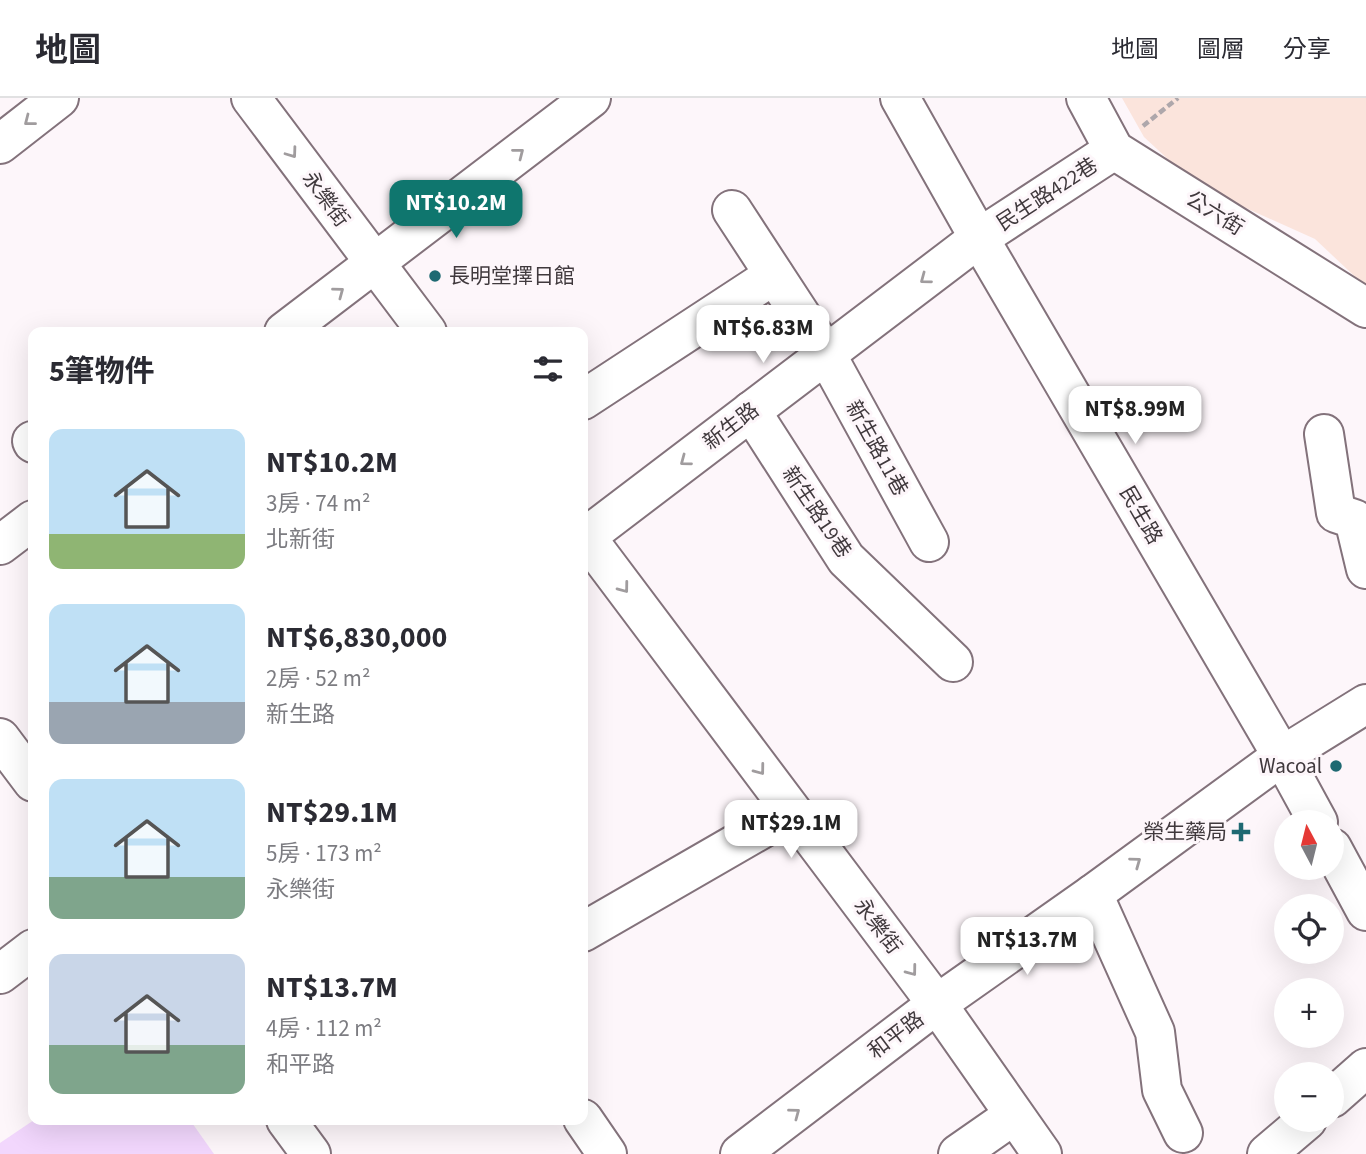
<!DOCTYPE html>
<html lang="zh-TW">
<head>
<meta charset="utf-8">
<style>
  body { margin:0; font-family:"Source Sans 3","Noto Sans TC",sans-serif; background:#f7f7f7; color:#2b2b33; height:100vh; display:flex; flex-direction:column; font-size:26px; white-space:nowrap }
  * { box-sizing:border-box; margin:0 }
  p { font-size:23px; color:#7c7c81 }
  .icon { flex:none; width:38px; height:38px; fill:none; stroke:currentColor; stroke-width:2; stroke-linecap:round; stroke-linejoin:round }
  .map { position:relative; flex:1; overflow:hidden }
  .side { position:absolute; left:28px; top:229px; width:560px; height:798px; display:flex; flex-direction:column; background:#fff; border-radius:14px; box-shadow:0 7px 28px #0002 }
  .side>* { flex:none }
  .needle { width:46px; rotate:353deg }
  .fabs { position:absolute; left:1274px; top:712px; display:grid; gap:14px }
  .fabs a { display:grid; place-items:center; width:70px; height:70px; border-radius:50%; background:#fff; box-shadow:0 7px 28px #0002; font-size:35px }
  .price { position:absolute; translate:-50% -60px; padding:0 16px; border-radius:14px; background:#fff; color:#222; font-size:23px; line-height:46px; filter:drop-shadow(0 2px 4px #0008) }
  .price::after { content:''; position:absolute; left:50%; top:42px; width:21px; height:16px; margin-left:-10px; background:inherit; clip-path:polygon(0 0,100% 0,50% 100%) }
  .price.selected { background:#0f766e; color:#fff }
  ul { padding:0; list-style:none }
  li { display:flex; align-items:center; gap:21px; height:175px; padding:0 21px }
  li span { display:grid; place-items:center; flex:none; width:196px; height:140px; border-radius:14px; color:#555 }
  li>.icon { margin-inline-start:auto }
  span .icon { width:84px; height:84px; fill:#fffc; stroke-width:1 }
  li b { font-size:30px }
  h2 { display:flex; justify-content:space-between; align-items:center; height:84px; padding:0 21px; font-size:30px }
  header { display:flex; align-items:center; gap:42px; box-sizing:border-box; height:98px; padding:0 35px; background:#fff; border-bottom:2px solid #e1e1e2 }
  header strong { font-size:33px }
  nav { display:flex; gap:38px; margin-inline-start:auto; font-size:24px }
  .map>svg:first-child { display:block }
  .green { fill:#fbe4dc }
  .building { fill:#f2d7fd }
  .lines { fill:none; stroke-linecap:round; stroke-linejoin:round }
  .minor-casing { stroke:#83727b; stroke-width:42 }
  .path { stroke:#aea7ab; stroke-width:4.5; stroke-dasharray:7 3.5; stroke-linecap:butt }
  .minor { stroke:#fff; stroke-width:38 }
  .oneway { stroke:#a09c9e }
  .poi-dot { fill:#1e6972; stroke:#fdf6fa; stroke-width:2.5 }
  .labels { text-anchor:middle; stroke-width:6; stroke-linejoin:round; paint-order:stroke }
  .street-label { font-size:21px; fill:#40393d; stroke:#fdf6fa }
  .poi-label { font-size:21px; fill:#40393d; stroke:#fdf6fa; text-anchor:end }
</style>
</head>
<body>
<header>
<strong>地圖</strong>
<nav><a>地圖</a><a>圖層</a><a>分享</a></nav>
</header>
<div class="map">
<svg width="1366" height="1056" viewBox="0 0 1366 1056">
  <rect width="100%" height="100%" fill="#fdf6fa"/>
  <!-- green -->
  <polygon class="green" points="1122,0 1366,0 1366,189 1315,141 1197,88 1144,39"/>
  <!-- building -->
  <polygon class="building" points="34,1022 190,1022 214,1056 0,1056 0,1045"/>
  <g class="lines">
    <defs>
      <g id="minor">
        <polyline points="251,0 427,234"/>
        <polyline points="900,0 979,140 1282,658 1318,724"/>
        <polyline points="1086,0 1114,52 1366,210"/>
        <polyline points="0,46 59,0"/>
        <polyline points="732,112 826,256 929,444"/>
        <polyline points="284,234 591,0"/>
        <polyline points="583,302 774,177"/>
        <polyline points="751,313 846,461 953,564"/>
        <polyline points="1324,336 1336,415 1354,421 1366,471"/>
        <polyline points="32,343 33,345"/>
        <polyline points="583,435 937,906 1042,1056"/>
        <polyline points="583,441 979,140 1114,52"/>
        <polyline points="0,447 33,422"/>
        <polyline points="0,640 33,684"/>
        <polyline points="1332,750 1366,813"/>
        <polyline points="1093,796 1155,934 1162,992 1183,1035"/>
        <polyline points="583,834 791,714"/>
        <polyline points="0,876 33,851"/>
        <polyline points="1332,1000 1366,970"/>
        <polyline points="583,1021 607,1056"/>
        <polyline points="286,1022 311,1056"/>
        <polyline points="740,1056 937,906 1093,796 1282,658 1366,606"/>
        <polyline points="958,1056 1014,1017"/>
        <polyline points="1267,1056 1307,1022"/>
      </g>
    </defs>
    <!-- minor casing -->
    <use href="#minor" class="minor-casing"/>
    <!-- path -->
    <polyline class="path" points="1143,28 1178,0"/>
    <!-- minor -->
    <use href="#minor" class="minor"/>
  </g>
  <!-- one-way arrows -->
  <defs><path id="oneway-chevron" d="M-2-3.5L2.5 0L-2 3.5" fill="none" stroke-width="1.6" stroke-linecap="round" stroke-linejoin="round" transform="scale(1.75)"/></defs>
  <g class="oneway">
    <use href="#oneway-chevron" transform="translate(29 23) rotate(142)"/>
    <use href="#oneway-chevron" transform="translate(292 55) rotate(54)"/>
    <use href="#oneway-chevron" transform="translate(519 55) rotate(-38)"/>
    <use href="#oneway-chevron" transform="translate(925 181) rotate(143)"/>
    <use href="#oneway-chevron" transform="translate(339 194) rotate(-37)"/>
    <use href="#oneway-chevron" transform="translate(685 363) rotate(143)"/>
    <use href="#oneway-chevron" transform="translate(624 490) rotate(53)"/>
    <use href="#oneway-chevron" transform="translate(760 672) rotate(53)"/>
    <use href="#oneway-chevron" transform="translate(1136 764) rotate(-36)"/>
    <use href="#oneway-chevron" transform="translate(912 873) rotate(53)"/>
    <use href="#oneway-chevron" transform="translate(795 1015) rotate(-37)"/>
  </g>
  <!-- markers -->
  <g class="poi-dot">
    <circle cx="435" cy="178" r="7"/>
    <circle cx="1336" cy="668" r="7"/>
    <path d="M1237.5 723.5h7v7h7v7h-7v7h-7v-7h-7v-7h7z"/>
  </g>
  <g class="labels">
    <!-- street labels -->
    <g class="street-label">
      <text transform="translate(1047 96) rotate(-33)" y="7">民生路422巷</text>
      <text transform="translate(326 101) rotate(54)" y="7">永樂街</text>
      <text transform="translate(1215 115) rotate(32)" y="7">公六街</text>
      <text transform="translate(731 328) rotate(-37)" y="7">新生路</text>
      <text transform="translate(877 350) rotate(61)" y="7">新生路11巷</text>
      <text transform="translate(817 414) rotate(56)" y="7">新生路19巷</text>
      <text transform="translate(1141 417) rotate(60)" y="7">民生路</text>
      <text transform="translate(878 828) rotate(53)" y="7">永樂街</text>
      <text transform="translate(896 937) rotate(-37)" y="7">和平路</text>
    </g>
    <!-- poi labels -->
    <g class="poi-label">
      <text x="449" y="185" text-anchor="start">長明堂擇日館</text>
      <text x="1322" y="675">Wacoal</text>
      <text x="1227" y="741">榮生藥局</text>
    </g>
  </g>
</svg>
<div class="fabs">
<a><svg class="needle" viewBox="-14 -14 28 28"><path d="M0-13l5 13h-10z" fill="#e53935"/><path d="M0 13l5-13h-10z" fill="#7c7c81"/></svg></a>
<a><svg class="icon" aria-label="locate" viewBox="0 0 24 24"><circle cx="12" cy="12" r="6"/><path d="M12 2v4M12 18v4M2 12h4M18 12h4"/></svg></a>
<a>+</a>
<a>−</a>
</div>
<b class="price selected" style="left:456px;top:142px">NT$10.2M</b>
<b class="price" style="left:763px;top:267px">NT$6.83M</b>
<b class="price" style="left:1135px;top:348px">NT$8.99M</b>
<b class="price" style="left:791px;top:762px">NT$29.1M</b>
<b class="price" style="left:1027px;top:879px">NT$13.7M</b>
<section class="side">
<h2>5筆物件<svg class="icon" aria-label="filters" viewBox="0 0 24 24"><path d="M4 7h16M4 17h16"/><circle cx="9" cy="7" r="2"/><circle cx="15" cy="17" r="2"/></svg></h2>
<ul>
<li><span style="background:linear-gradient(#bfe0f5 75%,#8fb573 0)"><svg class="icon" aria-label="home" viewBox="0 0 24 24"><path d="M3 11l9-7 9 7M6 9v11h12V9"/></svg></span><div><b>NT$10.2M</b><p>3房 · 74 m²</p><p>北新街</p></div></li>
<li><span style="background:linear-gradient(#bfe0f5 70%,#9aa5b1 0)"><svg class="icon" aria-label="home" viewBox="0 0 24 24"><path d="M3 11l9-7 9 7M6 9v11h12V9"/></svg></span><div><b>NT$6,830,000</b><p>2房 · 52 m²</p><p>新生路</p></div></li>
<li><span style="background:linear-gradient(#bfe0f5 70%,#7fa58c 0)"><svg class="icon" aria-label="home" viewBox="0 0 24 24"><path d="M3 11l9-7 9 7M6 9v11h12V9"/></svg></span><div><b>NT$29.1M</b><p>5房 · 173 m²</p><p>永樂街</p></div></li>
<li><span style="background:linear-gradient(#c9d6e8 65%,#7fa58c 0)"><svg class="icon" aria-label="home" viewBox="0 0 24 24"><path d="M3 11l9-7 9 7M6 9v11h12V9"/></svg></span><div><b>NT$13.7M</b><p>4房 · 112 m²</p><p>和平路</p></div></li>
</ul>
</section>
</div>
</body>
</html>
